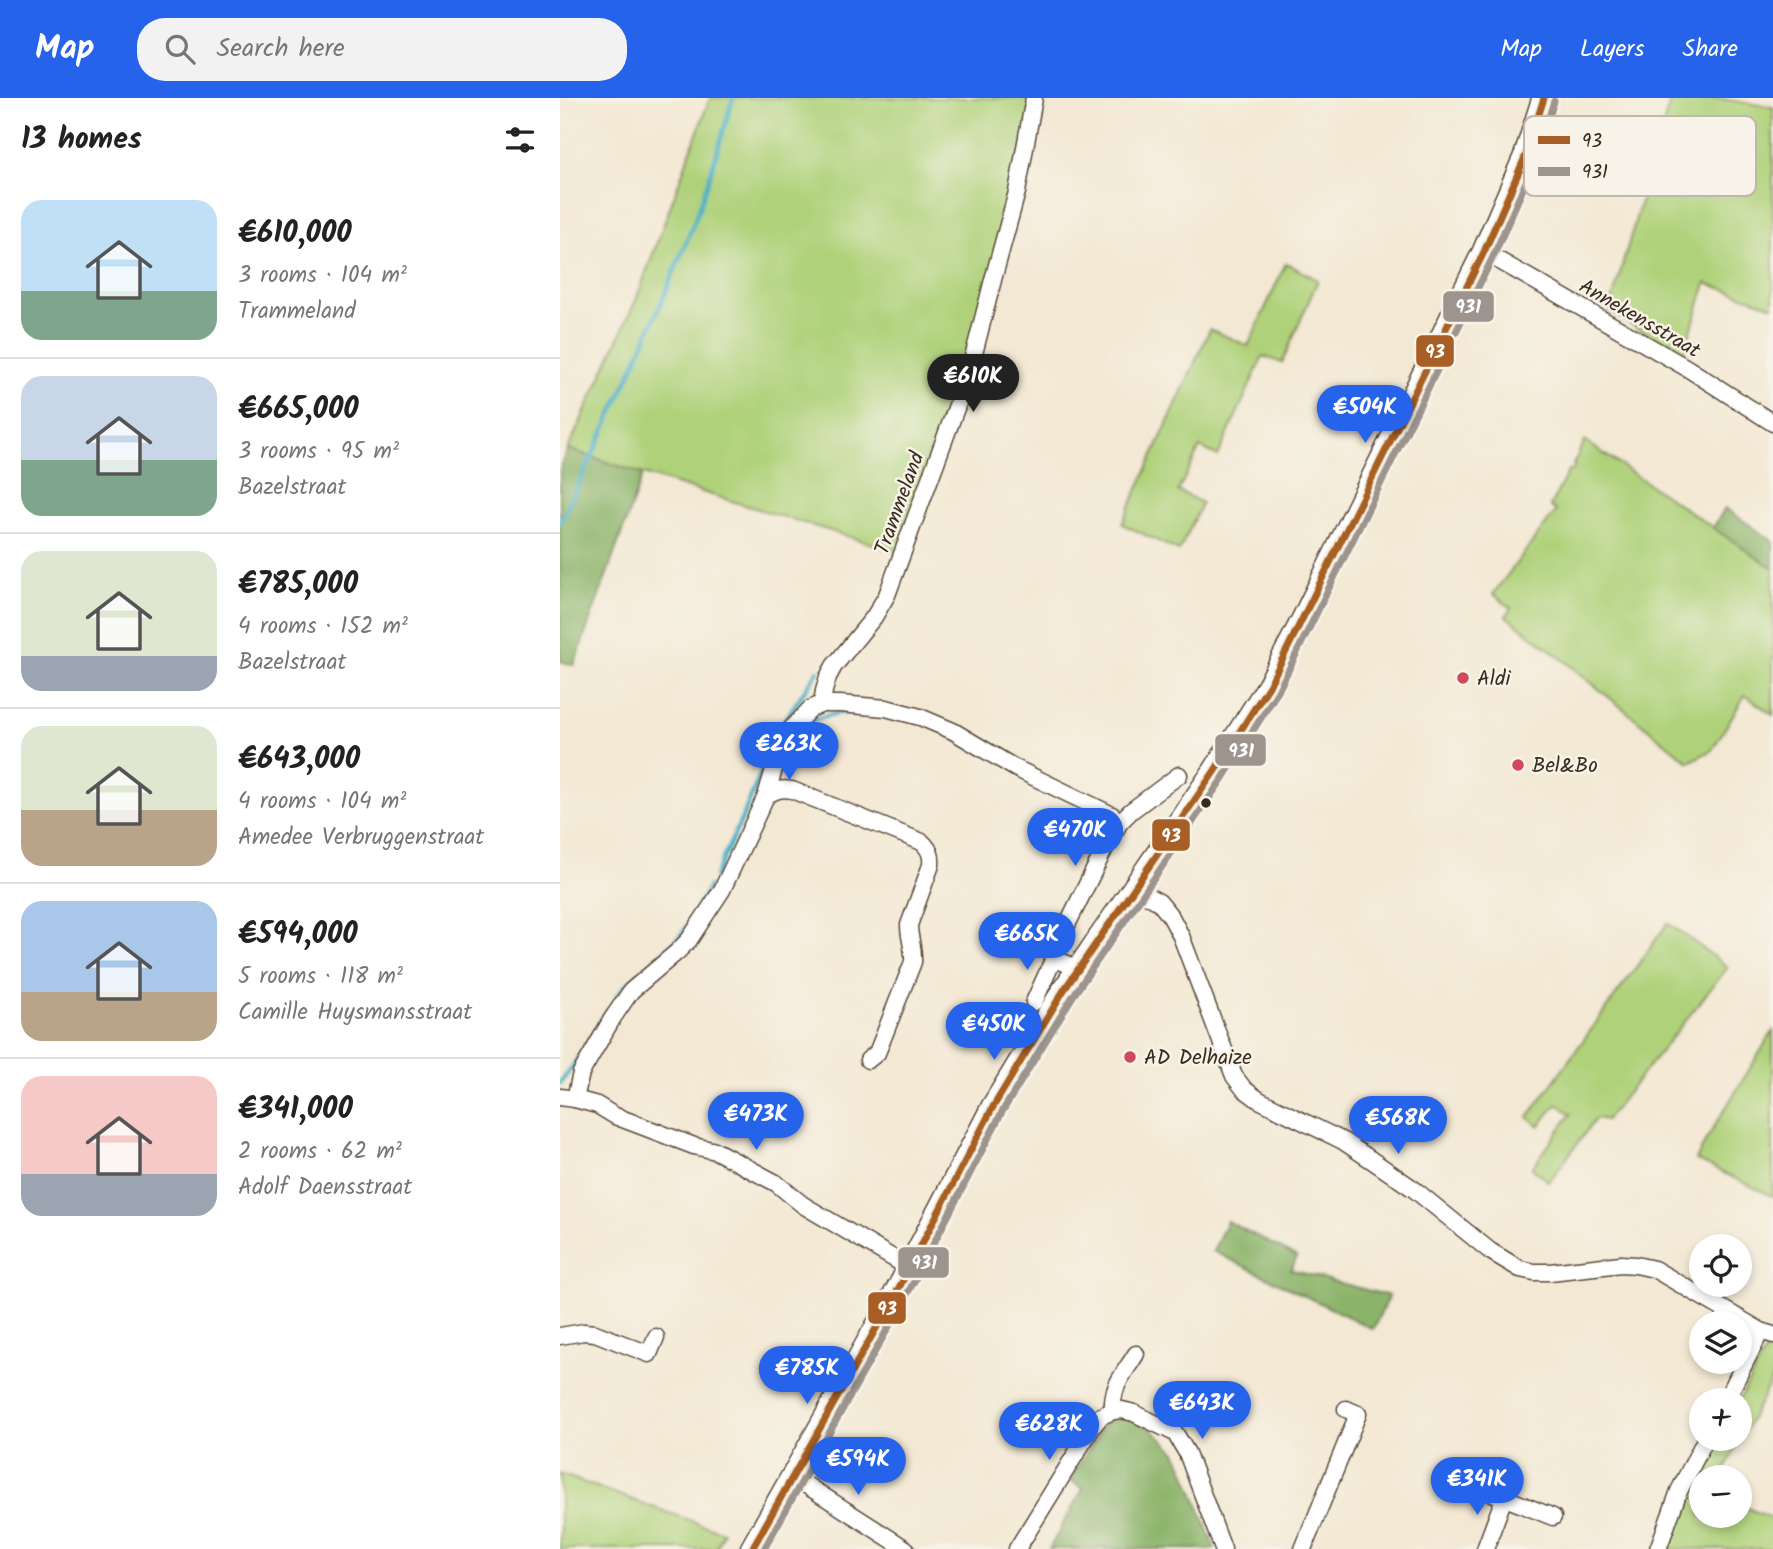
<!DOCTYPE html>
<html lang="en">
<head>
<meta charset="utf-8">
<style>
  body { margin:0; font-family:Kalam,sans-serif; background:#f2f2f2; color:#222; height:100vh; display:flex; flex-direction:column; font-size:26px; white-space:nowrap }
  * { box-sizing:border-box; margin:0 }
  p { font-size:23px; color:#767676 }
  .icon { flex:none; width:38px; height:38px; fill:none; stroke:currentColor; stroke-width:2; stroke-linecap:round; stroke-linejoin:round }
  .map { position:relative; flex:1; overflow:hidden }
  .side { display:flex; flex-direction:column; background:#fff; width:560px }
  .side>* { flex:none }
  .tools { position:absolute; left:1129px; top:1136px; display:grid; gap:14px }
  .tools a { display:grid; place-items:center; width:63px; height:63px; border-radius:50%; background:#fff; box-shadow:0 4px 10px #0003; font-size:35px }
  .price { position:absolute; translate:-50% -60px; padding:0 16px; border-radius:24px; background:#2563eb; color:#fff; font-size:23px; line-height:46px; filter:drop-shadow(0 2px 4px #0008) }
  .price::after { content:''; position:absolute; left:50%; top:42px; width:21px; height:16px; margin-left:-10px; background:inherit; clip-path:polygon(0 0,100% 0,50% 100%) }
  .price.current { background:#222; color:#fff }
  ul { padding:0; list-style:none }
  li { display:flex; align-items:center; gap:21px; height:175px; padding:0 21px }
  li+li { border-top:2px solid #e0e0e0 }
  li span { display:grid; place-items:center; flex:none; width:196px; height:140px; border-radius:21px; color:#555 }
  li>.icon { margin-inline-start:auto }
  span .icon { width:84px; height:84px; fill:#fffc; stroke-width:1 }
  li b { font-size:30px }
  h2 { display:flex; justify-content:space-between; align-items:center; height:84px; padding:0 21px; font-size:30px }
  header { display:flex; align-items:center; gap:42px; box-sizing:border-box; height:98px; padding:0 35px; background:#2563eb; color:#fff }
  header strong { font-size:33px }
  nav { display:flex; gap:38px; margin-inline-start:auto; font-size:24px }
  .search { width:490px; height:63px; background:#f2f2f2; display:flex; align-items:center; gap:18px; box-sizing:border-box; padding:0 24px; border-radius:28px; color:#767676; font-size:26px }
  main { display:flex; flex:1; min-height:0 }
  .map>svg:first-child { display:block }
  .green { fill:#afd179; stroke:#757e4c; stroke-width:2 }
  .forest { fill:#8bb369; stroke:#636e44; stroke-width:2 }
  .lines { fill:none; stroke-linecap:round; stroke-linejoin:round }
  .stream { stroke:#48b0c7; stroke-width:4.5 }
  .street-casing { stroke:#574639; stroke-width:19 }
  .secondary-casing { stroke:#574639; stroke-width:26 }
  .street { stroke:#fff; stroke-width:16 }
  .secondary { stroke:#fff; stroke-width:23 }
  .bus-1-casing { stroke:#f7f3e8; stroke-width:12 }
  .bus-2-casing { stroke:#f7f3e8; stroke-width:12 }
  .bus-1 { stroke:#a85e24; stroke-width:7 }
  .bus-2 { stroke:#9d948e; stroke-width:7 }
  .poi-dot { fill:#d1495b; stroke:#f7f3e8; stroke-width:2.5 }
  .bus-dot { fill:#3b2a1e; stroke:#f7f3e8; stroke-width:2.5 }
  .labels { text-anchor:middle; stroke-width:5; stroke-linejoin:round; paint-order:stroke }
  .street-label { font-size:21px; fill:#3b2a1e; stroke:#f7f3e8 }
  .poi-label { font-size:21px; fill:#3b2a1e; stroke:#f7f3e8; text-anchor:start }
  .key { fill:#f7f3e8; stroke:#bfb7ab; stroke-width:2 }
  .key-label { font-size:19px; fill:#3b2a1e }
  .line-badge { stroke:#f7f3e8; stroke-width:2.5 }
  .badge-label { font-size:19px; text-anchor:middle; font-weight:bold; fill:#fff }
</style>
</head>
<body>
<header>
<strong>Map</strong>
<div class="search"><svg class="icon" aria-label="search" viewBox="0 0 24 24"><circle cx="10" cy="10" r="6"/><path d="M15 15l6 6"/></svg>Search here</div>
<nav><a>Map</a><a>Layers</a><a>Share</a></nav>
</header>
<main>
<section class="side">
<h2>13 homes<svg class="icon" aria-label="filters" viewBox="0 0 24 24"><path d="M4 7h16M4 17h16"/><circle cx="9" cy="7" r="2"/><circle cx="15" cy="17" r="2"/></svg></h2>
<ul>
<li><span style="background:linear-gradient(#bfe0f5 65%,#7fa58c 0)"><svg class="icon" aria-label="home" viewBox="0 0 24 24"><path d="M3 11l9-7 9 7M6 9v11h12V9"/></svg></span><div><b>€610,000</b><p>3 rooms · 104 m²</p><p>Trammeland</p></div></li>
<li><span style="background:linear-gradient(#c9d6e8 60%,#7fa58c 0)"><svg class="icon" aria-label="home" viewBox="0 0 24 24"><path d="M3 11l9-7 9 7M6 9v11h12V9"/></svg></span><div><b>€665,000</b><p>3 rooms · 95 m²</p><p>Bazelstraat</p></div></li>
<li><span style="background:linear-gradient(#dfe7d0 75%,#9aa5b1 0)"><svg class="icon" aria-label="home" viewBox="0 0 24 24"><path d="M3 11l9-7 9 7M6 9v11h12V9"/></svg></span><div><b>€785,000</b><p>4 rooms · 152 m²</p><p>Bazelstraat</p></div></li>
<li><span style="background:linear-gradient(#dfe7d0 60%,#b9a48a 0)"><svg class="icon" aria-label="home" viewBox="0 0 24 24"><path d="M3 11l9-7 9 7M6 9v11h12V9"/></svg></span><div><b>€643,000</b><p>4 rooms · 104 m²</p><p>Amedee Verbruggenstraat</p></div></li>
<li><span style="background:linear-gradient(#a9c7e8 65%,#b9a48a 0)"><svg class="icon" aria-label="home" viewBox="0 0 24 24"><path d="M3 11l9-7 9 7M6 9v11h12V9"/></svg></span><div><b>€594,000</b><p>5 rooms · 118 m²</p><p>Camille Huysmansstraat</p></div></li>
<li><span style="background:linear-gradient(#f6c9c9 70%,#9aa5b1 0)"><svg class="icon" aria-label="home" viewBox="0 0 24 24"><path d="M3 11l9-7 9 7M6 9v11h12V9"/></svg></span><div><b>€341,000</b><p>2 rooms · 62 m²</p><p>Adolf Daensstraat</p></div></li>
</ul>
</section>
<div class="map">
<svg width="1213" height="1451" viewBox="0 0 1213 1451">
  <rect width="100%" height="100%" fill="#f7f3e8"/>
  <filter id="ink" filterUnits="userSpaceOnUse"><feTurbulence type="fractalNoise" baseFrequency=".0143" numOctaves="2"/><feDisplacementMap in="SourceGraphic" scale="14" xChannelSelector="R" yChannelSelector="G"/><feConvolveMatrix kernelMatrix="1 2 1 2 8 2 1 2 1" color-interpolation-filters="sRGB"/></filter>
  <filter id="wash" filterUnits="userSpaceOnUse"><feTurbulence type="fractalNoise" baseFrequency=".00686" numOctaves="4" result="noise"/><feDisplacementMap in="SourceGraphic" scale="28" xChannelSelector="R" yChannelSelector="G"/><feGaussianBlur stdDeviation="1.57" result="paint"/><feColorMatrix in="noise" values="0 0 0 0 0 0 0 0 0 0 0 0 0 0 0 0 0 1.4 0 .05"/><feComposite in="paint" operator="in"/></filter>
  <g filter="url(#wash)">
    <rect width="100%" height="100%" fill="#f3e8d3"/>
    <!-- green -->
    <g class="green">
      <polygon points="150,0 474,0 423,247 339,454 83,376 8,351 76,202"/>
      <polygon points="1111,0 1155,0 1213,9 1213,208 1146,185 1123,258 1049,213"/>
      <polygon points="726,165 758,182 722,265 703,258 658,358 640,349 618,393 642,405 619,453 562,426 650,231 688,248"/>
      <polygon points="1025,343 1213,470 1213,617 1185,597 1152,652 1129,664 992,553 946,518 951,510 933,496 996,413 990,408 1009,372 1012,373 1015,367 1013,366"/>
      <polygon points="1108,825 1168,869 1046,1022 1036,1020 989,1084 972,1070 1011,1016 997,1006 979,1028 968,1019"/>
      <polygon points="1213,933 1213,1097 1212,1098 1136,1062 1146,1042"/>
      <polygon points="1213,1248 1213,1279 1161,1379 1141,1379 1141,1418 1180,1418 1180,1407 1213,1421 1213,1451 1107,1451 1130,1393 1159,1341 1180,1340 1179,1302 1206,1252"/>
      <polygon points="0,1376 163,1434 156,1451 0,1451"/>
    </g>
    <!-- forest -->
    <g class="forest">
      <polygon points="8,351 83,376 14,567 0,563 0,372"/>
      <polygon points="1165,410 1213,443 1213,470 1153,430"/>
      <polygon points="667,1123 737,1159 731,1172 829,1198 813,1231 653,1153"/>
      <polygon points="555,1319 569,1320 589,1329 616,1354 625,1373 655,1451 489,1451 523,1391 510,1382 545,1325"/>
    </g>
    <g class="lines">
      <!-- stream -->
      <g class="stream">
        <path d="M 0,424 C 47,329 92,231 131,132 C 148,89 160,44 173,0"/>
        <path d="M 227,657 L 229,658 C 240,624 253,618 287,614"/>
        <polyline points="155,778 184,716 219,630 258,573"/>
        <path d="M 56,900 C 75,873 106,858 125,831 C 135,818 142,802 149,788"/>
        <polyline points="0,985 13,968 48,912"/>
      </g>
    </g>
  </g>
  <g filter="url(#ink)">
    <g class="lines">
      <defs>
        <g id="street">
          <polyline points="924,154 1127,270 1213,325"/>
          <polyline points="262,606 264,593 268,579 274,568 314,519 327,497 409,275 434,178 457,94 474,0"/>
          <path d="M 206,698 C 215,692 221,690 232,692 L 362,744 C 369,751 372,756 371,767 L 349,827 C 349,841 354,849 353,864 L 317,955 L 308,962"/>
          <polyline points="573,790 599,804 611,819 621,838 674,978 684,991 699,1002 783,1043 810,1061 855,1092 930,1153 960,1171 974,1174 990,1174 1061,1166 1076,1167 1094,1171 1201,1233 1213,1237"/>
          <polyline points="518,871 494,860 504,833 545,750 560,724 571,713 619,677"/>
          <polyline points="474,904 494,860"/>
          <polyline points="0,999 15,1001 37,1007 55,1018 134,1048 156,1053 216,1085 243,1107 348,1169"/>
          <polyline points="15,1001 21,975 52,921 71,893 117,854 129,842 162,792 206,698 218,658 231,631 250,611 262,606 280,606 326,610 360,619 393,633 455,670 552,717 560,724"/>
          <polyline points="0,1238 24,1234 35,1235 89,1256 96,1239"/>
          <polyline points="1166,1302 1201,1233"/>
          <path d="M 553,1313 C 551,1288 564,1276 576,1256"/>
          <polyline points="232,1378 346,1451"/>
          <polyline points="890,1378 993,1419"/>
          <polyline points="457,1451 533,1328 541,1318 553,1313 562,1312 574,1315 615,1335 627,1355 663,1451"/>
          <polyline points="743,1451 798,1316 786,1311"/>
          <polyline points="925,1451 944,1400"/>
          <polyline points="1098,1451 1119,1393 1146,1340"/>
        </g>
        <polyline id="secondary" points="192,1451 341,1186 433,1009 504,892 654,674 709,588 743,522 924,154 966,57 984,0"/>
      </defs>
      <!-- street casing -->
      <use href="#street" class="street-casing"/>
      <!-- secondary casing -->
      <use href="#secondary" class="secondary-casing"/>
      <!-- street -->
      <use href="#street" class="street"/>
      <!-- secondary -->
      <use href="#secondary" class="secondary"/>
      <defs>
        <polyline id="bus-1" points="192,1451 341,1186 433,1009 504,892 654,674 709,588 924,154 966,57 984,0"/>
        <polyline id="bus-2" points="204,1451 350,1191 442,1014 513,898 663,680 718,593 933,159 976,61 994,3"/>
      </defs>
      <!-- bus-1 casing -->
      <use href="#bus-1" class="bus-1-casing"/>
      <!-- bus-2 casing -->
      <use href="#bus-2" class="bus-2-casing"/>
      <!-- bus-1 -->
      <use href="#bus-1" class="bus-1"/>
      <!-- bus-2 -->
      <use href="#bus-2" class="bus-2"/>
    </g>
  </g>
  <!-- markers -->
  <g class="poi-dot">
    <circle cx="903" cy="580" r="7"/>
    <circle cx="958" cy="667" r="7"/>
    <circle cx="570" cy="959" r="7"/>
  </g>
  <circle class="bus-dot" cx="646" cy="705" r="6"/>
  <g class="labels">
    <!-- street labels -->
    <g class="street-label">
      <text transform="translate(1080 220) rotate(30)" y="7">Annekensstraat</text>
      <text transform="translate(339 405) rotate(-70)" y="7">Trammeland</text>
    </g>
    <!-- poi labels -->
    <g class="poi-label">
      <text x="917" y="587">Aldi</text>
      <text x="972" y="674">Bel&amp;Bo</text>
      <text x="584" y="966">AD Delhaize</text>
    </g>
  </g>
  <!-- legend -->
  <rect x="964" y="18" width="232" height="80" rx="10" class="key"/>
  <rect x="978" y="38" width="32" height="8" fill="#a85e24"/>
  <rect x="978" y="69" width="32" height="9" fill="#9d948e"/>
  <g class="key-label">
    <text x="1022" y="49">93</text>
    <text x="1022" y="80">931</text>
  </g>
  <g class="line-badge">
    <rect x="882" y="192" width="53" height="33" rx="7" fill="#9d948e"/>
    <rect x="855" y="236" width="40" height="34" rx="7" fill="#a85e24"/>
    <rect x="654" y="635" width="53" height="34" rx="7" fill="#9d948e"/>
    <rect x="591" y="720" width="40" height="34" rx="7" fill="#a85e24"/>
    <rect x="337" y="1148" width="53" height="33" rx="7" fill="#9d948e"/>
    <rect x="307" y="1193" width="40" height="34" rx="7" fill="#a85e24"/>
  </g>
  <g class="badge-label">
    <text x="908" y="215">931</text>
    <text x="875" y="260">93</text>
    <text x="681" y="659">931</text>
    <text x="611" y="744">93</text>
    <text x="364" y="1171">931</text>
    <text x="327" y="1217">93</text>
  </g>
</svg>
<div class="tools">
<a><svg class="icon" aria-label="locate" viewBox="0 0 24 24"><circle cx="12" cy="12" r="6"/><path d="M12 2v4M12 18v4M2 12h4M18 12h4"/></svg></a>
<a><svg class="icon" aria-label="layers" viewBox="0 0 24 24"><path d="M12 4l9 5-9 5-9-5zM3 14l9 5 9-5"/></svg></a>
<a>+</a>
<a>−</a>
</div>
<b class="price current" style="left:413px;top:316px">€610K</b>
<b class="price" style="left:805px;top:347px">€504K</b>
<b class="price" style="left:229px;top:684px">€263K</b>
<b class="price" style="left:515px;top:770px">€470K</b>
<b class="price" style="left:467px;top:874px">€665K</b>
<b class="price" style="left:434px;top:964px">€450K</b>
<b class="price" style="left:196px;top:1054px">€473K</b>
<b class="price" style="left:838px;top:1058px">€568K</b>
<b class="price" style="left:247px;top:1308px">€785K</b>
<b class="price" style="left:642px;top:1343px">€643K</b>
<b class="price" style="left:489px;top:1364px">€628K</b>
<b class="price" style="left:298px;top:1399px">€594K</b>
<b class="price" style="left:917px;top:1419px">€341K</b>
</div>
</main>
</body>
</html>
